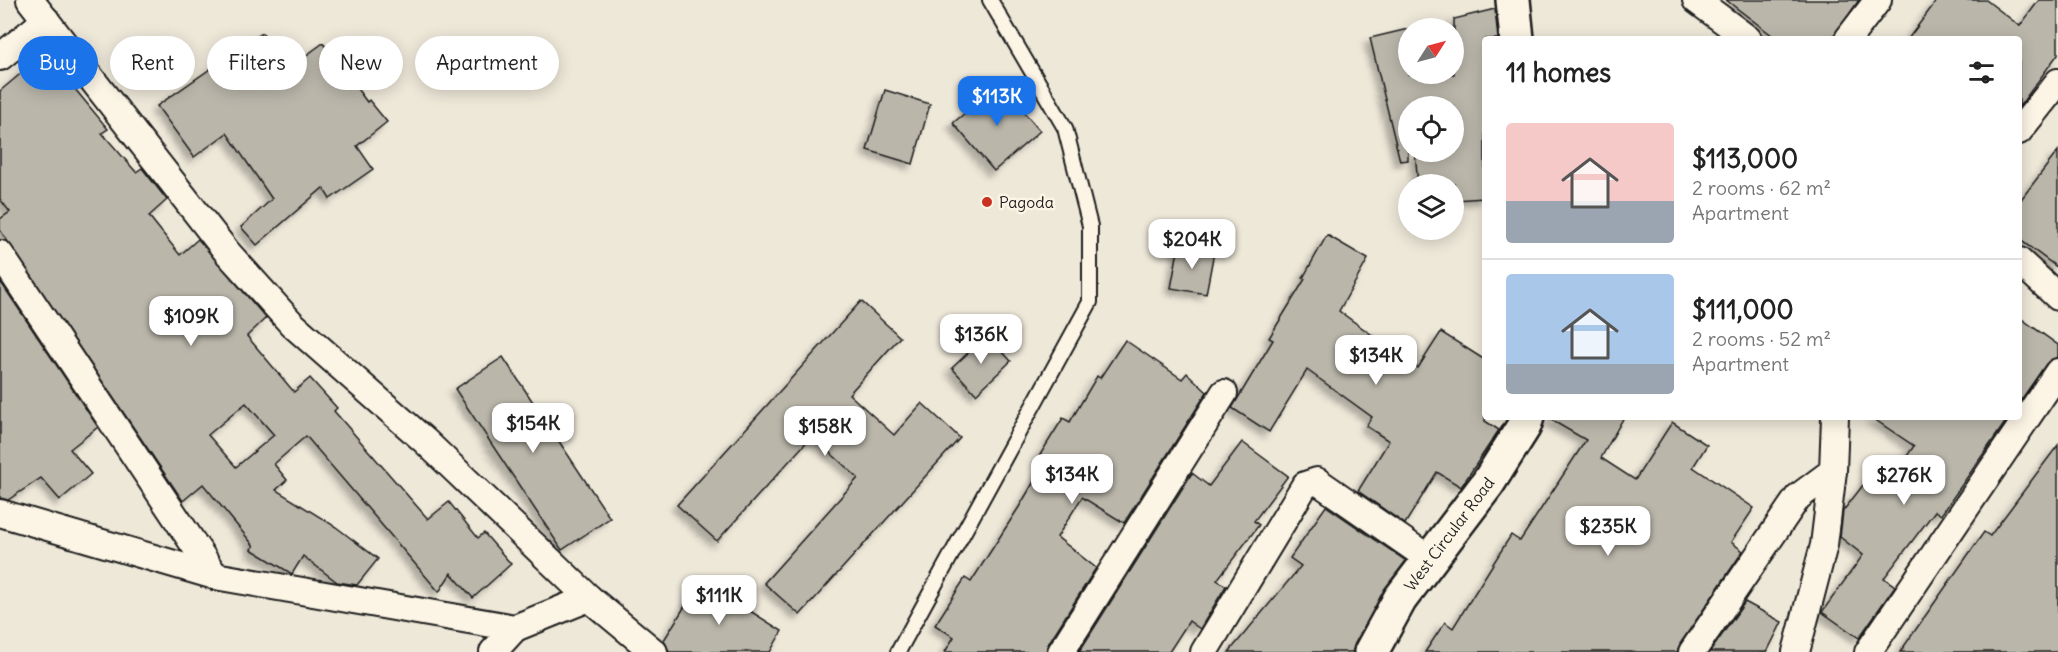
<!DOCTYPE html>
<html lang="en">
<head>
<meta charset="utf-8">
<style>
  body { margin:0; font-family:Delius,sans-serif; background:#f6f6f6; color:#222; height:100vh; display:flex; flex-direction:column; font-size:22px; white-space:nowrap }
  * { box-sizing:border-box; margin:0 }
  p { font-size:20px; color:#767676 }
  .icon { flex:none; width:33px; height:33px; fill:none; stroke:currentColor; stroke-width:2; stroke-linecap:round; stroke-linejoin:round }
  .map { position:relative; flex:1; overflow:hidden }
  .side { position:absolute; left:1482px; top:36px; width:540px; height:384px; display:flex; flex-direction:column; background:#fff; border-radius:6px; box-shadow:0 3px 15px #0003 }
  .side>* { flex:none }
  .hud { position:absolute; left:18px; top:36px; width:570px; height:54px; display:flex; gap:12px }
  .needle { width:39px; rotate:54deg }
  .buttons { position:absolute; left:1398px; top:18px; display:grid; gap:12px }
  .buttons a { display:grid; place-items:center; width:66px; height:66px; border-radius:50%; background:#fff; box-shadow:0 3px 15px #0003; font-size:30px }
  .price { position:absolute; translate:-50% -51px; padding:0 14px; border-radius:12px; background:#fff; color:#222; font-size:20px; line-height:39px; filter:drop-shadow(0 2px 3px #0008) }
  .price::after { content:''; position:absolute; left:50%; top:36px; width:18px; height:14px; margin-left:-9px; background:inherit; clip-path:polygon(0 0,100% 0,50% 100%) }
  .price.on { background:#1a73e8; color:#fff }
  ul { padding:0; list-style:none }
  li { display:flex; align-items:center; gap:18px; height:150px; padding:0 24px }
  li+li { border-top:2px solid #e0e0e0 }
  li span { display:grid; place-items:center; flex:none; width:168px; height:120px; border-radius:6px; color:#555 }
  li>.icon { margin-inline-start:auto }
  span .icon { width:72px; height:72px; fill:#fffc; stroke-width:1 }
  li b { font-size:26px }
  h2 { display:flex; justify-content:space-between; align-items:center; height:72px; padding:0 24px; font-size:26px }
  .tag { padding:0 21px; border-radius:27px; background:#fff; box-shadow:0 3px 15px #0003; font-size:21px; line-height:54px }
  .tag.on { background:#1a73e8; color:#fff }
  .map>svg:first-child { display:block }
  .building { fill:#bab6aa; stroke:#1c1c1c; stroke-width:1.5; fill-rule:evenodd; filter:url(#shadow) }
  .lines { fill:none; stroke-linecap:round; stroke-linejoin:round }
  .lane-casing { stroke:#1c1c1c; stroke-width:18 }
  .street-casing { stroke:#1c1c1c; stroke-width:30 }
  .secondary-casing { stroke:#1c1c1c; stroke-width:38 }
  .lane { stroke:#fcf5e5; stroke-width:14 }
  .street { stroke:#fcf5e5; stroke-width:26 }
  .secondary { stroke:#fcf5e5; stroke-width:33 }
  .poi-dot { fill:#c8321e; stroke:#fcf5e5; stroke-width:2 }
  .labels { text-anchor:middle; stroke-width:5; stroke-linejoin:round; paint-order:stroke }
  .poi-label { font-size:16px; fill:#1c1c1c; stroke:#fcf5e5; text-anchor:start }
  .street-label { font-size:16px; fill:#1c1c1c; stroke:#fcf5e5 }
</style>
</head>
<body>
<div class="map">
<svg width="2058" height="652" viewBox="0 0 2058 652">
  <defs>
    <filter id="shadow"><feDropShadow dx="-5.5" dy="5.5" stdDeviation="3" flood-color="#0004"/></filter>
  </defs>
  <rect width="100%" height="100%" fill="#eee8d9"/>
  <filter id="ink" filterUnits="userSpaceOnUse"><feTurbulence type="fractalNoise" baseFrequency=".0167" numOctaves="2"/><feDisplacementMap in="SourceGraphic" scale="12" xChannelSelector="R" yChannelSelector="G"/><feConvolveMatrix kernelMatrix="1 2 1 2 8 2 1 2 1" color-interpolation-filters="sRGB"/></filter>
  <g filter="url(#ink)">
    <!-- building -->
    <g class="building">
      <polygon points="1726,0 1859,0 1832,39 1777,39"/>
      <polygon points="1937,0 1986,0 2020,26 2039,0 2058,0 2058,54 2019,107 2019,39 1908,39"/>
      <polygon points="1495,9 1498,39 1485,39 1485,198 1454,200 1454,184 1418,184 1415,152 1454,152 1454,106 1408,106 1408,160 1400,161 1370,38 1408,29 1408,74 1454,74 1454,19"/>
      <polygon points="262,33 288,69 323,43 367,102 369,100 387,122 357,146 373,169 330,199 323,188 257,245 241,227 272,199 227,133 194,157 157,106"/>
      <path d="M 50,49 L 78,86 L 75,89 L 108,129 L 102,133 L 136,172 L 142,168 L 167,200 L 149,216 L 180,255 L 198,239 L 266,318 L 247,336 L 294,392 L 310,378 L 337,408 L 334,411 L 428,519 L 449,502 L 478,538 L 484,533 L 511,564 L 473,598 L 451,573 L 439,592 L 306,436 L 274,464 L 287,480 L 276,490 L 336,527 L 378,559 L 357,585 L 337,582 L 303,556 L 292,574 L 251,549 L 254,546 L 203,484 L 183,501 L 0,230 L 0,219 L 10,212 L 0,199 L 0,91 ZM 246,403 L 274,435 L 236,467 L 208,435 Z"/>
      <polygon points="1000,84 1040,131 994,171 953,123"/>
      <polygon points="885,90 930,104 913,164 867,150"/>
      <polygon points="2058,151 2058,268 2019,239 2019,202"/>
      <polygon points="1327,235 1368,259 1339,311 1418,368 1441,332 1485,360 1485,421 1499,430 1461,487 1437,472 1405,524 1358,491 1389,441 1366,426 1372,417 1307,370 1269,432 1232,408 1273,340 1269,338 1305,279 1303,278"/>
      <polygon points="1179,245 1214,252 1206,294 1171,288"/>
      <polygon points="0,281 98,427 70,449 91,474 60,500 41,478 8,500 0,498"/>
      <polygon points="861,301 900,337 849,394 894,435 922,403 960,438 800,615 764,583 858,478 812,436 717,541 677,505"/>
      <polygon points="2019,317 2058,345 2058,357 2046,364 2019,403"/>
      <polygon points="987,335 1011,361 976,394 952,368"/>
      <polygon points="1125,340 1182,379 1187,373 1207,392 1124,523 1082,497 1057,537 1096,568 1048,644 1046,652 945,652 954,637 935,625 965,578 971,582 1019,507 1045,463 1038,458 1063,418 1070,422 1097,376 1100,378"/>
      <polygon points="503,357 610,518 562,550 455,389"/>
      <polygon points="1546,417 1624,417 1601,458 1635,480 1672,422 1707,445 1693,467 1754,508 1731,542 1743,551 1680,644 1677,652 1425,652 1445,622 1453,628 1511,535 1520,541 1586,440"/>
      <polygon points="1871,417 2009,417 1941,515 1935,511 1884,578 1895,586 1859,638 1822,612 1863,555 1840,537 1843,511 1874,471 1889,482 1914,446"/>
      <polygon points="1242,442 1288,476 1254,521 1259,525 1217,580 1226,586 1200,629 1189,621 1169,652 1079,652 1192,473 1209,486"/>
      <polygon points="2058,445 2058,652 1900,652 1984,532 1990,536"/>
      <polygon points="1326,506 1406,561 1384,590 1352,652 1229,652 1301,566 1290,558"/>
      <polygon points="701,580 782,631 770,652 669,652 664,640"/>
      <polygon points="1745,602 1782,622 1767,652 1710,652"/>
    </g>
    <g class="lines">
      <defs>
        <polyline id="lane" points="898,652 1090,302 1090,226 1065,128 990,0"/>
        <g id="street">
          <polyline points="30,0 227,252 292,324 425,441 589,598 654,652"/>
          <polyline points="1696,0 1748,39"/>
          <polyline points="1848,39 1878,0"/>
          <polyline points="0,57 46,20"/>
          <polyline points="2019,131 2058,82"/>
          <polyline points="0,254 215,576"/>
          <polyline points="2019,261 2058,297"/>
          <polyline points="0,513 215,576 515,628 589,598"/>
          <polyline points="493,652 515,628"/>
          <polyline points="1061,652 1224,393"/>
          <polyline points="1204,652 1305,485 1317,481 1431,560"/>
          <polyline points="1692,652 1798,497 1833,471"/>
          <polyline points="1796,652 1824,545 1833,471 1835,417"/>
          <polyline points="1868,652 2058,372"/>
        </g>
        <g id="secondary">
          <polyline points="1513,0 1517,39"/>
          <polyline points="1371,652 1400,599 1488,483 1524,426 1527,417"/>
        </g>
      </defs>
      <!-- lane casing -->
      <use href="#lane" class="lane-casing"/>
      <!-- street casing -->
      <use href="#street" class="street-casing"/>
      <!-- secondary casing -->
      <use href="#secondary" class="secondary-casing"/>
      <!-- lane -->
      <use href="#lane" class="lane"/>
      <!-- street -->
      <use href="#street" class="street"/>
      <!-- secondary -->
      <use href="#secondary" class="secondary"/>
    </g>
  </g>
  <!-- markers -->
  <circle class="poi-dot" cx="987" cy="202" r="6"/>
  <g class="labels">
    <!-- poi labels -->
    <g class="poi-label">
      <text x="999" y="208">Pagoda</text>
    </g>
    <!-- street labels -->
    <g class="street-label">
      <text transform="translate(1449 534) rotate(-53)" y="6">West Circular Road</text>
    </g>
  </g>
</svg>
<div class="buttons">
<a><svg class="needle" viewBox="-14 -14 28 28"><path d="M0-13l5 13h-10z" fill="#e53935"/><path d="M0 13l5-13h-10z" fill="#767676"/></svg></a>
<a><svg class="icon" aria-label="locate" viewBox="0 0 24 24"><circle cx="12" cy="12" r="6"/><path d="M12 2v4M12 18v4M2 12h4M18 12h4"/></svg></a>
<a><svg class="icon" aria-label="layers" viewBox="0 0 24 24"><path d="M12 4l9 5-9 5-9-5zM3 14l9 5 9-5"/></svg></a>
</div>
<b class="price on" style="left:997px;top:127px">$113K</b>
<b class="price" style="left:1192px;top:270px">$204K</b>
<b class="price" style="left:191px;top:347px">$109K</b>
<b class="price" style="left:981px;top:365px">$136K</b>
<b class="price" style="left:1376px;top:386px">$134K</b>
<b class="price" style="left:533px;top:454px">$154K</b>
<b class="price" style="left:825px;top:457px">$158K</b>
<b class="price" style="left:1072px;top:505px">$134K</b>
<b class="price" style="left:1904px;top:506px">$276K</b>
<b class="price" style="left:1608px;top:557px">$235K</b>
<b class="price" style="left:719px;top:626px">$111K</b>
<div class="hud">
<a class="tag on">Buy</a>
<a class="tag">Rent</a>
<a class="tag">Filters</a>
<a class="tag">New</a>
<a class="tag">Apartment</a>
</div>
<section class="side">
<h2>11 homes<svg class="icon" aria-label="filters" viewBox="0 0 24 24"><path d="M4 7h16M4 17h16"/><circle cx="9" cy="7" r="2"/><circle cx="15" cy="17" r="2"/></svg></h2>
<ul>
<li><span style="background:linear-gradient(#f6c9c9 65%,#9aa5b1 0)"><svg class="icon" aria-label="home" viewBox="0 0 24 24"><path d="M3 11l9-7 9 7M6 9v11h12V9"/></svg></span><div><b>$113,000</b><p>2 rooms · 62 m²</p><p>Apartment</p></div></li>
<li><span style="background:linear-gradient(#a9c7e8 75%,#9aa5b1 0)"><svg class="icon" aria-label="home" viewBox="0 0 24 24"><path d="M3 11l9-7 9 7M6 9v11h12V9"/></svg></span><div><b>$111,000</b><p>2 rooms · 52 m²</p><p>Apartment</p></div></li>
</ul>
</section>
</div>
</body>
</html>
